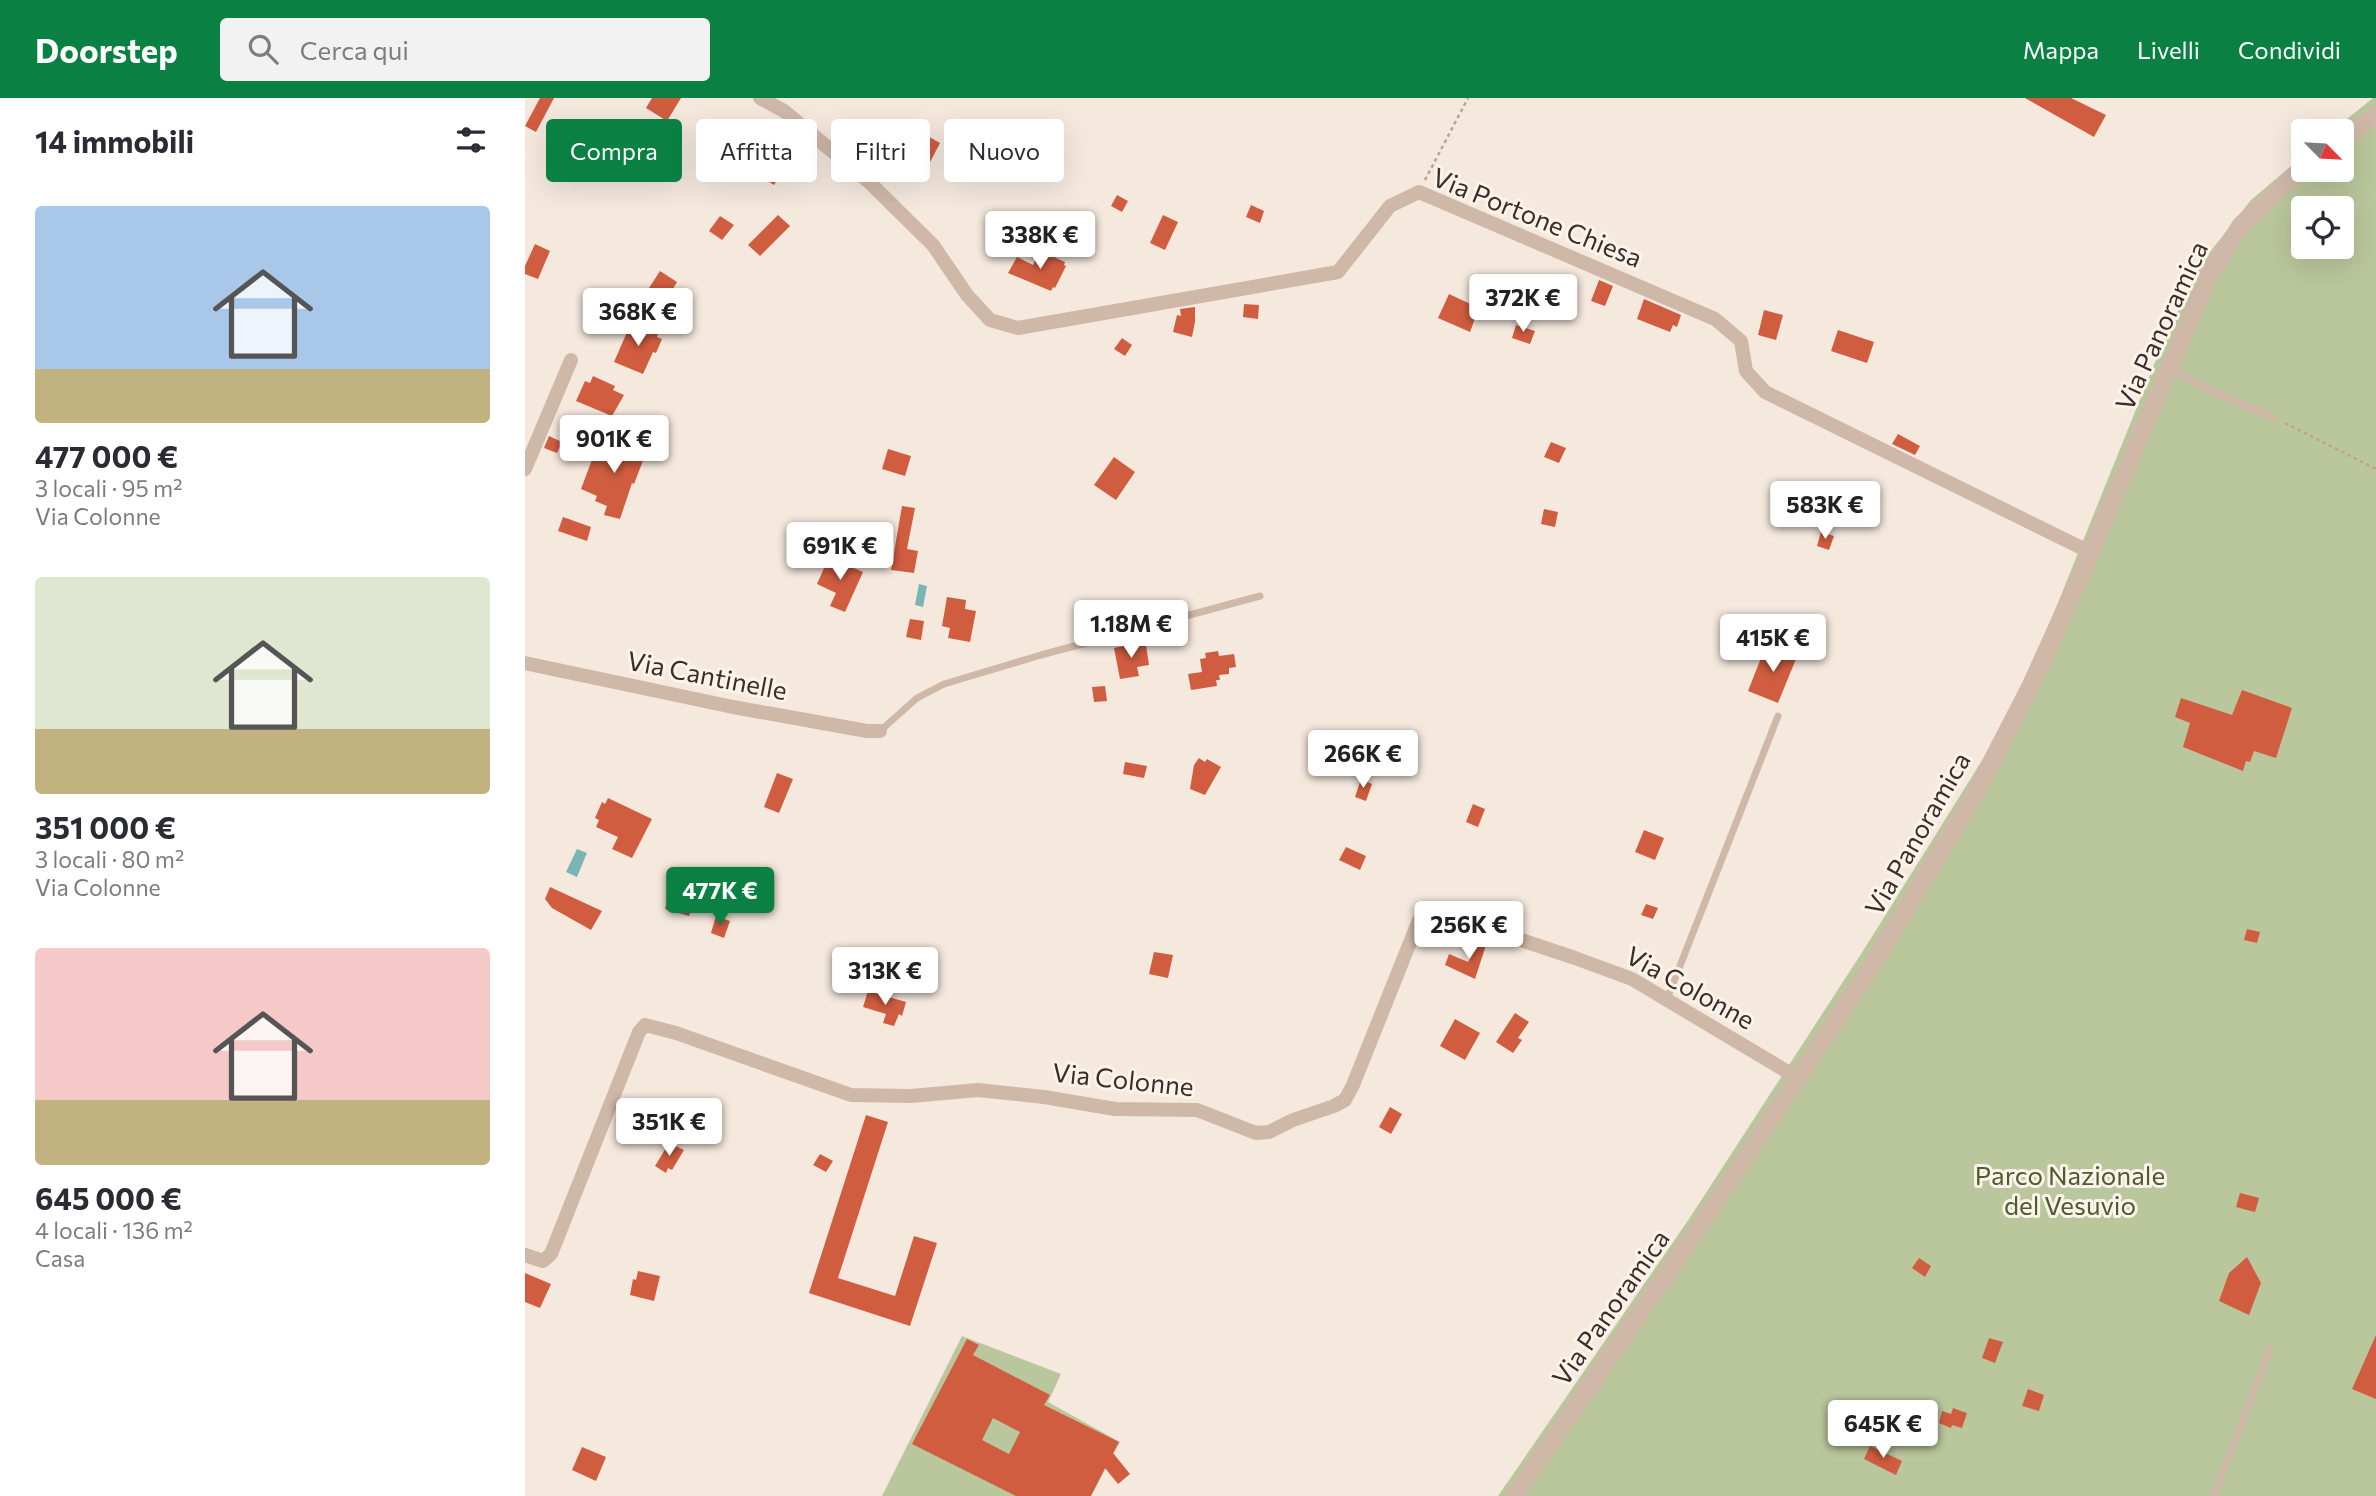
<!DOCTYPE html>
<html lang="it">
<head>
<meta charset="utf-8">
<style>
  body { margin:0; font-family:Commissioner,sans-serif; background:#f2f2f3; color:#2b2b33; height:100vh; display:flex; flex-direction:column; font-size:26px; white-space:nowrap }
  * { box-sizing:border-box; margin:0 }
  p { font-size:23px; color:#7c7c81 }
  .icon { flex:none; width:38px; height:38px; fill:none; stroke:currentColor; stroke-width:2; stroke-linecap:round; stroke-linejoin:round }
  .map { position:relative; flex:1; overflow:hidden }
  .side { display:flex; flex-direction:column; background:#fff; width:525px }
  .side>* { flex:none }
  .banner { position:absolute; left:21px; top:21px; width:665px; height:63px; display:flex; gap:14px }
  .needle { width:46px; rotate:114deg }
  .tools { position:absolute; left:1766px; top:21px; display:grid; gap:14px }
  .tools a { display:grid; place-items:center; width:63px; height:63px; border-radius:7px; background:#fff; box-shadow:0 7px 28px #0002; font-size:35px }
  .price { position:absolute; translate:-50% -60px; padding:0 16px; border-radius:7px; background:#fff; color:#222; font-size:23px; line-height:46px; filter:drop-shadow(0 2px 4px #0008) }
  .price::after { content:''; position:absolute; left:50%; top:42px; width:21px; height:16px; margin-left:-10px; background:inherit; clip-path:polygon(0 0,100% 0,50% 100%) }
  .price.on { background:#0b8043; color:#fff }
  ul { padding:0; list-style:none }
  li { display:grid; align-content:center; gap:14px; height:371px; padding:0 35px }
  li span { display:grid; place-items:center; height:217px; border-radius:7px; color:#555 }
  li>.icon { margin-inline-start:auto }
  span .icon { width:126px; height:126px; fill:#fffc; stroke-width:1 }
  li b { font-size:30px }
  h2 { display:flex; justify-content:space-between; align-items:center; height:84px; padding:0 35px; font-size:30px }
  .pill { padding:0 24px; border-radius:7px; background:#fff; box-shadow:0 7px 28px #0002; font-size:24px; line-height:63px }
  .pill.on { background:#0b8043; color:#fff }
  header { display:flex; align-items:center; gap:42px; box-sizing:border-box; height:98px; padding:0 35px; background:#0b8043; color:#fff }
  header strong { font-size:33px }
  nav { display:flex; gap:38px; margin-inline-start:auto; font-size:24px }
  .search { width:490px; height:63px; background:#f2f2f3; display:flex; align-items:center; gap:18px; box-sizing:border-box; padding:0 24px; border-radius:7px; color:#7c7c81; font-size:26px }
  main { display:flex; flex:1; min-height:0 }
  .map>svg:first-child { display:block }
  .green { fill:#bac69c; fill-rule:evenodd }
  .water { fill:#7ab5b5 }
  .building { fill:#d15d40; fill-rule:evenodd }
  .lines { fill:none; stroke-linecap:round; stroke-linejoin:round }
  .path { stroke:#bba292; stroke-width:2.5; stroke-dasharray:3.5 3.5; stroke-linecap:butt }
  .service { stroke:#cfb8a8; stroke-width:7 }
  .minor { stroke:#cfb8a8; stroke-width:14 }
  .tertiary { stroke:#cfb8a8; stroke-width:18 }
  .labels { text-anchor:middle; stroke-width:6; stroke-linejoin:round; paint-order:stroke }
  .street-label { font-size:26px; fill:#3b2e29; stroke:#fcf3eb }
  .park-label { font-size:26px; fill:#4c5c2a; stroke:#fcf3eb }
</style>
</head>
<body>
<header>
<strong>Doorstep</strong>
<div class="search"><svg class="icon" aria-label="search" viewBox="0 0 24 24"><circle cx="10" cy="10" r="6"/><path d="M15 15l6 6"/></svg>Cerca qui</div>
<nav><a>Mappa</a><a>Livelli</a><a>Condividi</a></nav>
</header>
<main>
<section class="side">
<h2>14 immobili<svg class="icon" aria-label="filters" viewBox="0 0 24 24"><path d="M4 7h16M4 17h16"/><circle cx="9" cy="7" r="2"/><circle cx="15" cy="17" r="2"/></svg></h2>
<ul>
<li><span style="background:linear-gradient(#a9c7e8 75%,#c2b280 0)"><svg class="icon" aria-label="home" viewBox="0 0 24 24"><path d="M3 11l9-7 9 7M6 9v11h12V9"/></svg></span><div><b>477 000 €</b><p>3 locali · 95 m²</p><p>Via Colonne</p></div></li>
<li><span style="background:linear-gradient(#dfe7d0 70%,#c2b280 0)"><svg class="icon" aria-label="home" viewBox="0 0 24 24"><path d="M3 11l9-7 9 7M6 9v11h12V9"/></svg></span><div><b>351 000 €</b><p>3 locali · 80 m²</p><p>Via Colonne</p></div></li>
<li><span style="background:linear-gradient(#f6c9c9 70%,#c2b280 0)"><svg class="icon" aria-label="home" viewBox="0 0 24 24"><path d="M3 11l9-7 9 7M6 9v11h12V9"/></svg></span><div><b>645 000 €</b><p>4 locali · 136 m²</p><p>Casa</p></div></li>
</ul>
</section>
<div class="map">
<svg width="1851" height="1398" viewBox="0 0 1851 1398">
  <rect width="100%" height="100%" fill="#f5e9de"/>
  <!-- green -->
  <g class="green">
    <path d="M 1848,0 L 1851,0 L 1851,1398 L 973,1398 L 1164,1121 L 1338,853 L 1476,632 L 1522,532 L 1641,237 L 1677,164 L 1726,102 L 1778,58 L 1778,72 L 1816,72 L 1816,33 L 1807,33 ZM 1778,110 L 1816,110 L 1816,149 L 1778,149 Z"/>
    <polygon points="437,1238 536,1276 523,1304 595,1344 566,1398 357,1398"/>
  </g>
  <!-- water -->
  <g class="water">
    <polygon points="394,486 402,488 398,509 390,507"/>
    <polygon points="52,751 62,755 52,779 41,774"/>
  </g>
  <!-- building -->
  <g class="building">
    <polygon points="15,0 29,0 11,34 0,28"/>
    <polygon points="127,0 156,0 142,23 121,10"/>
    <polygon points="1500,0 1546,0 1581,17 1569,39"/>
    <polygon points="385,28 415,45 402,70 370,54"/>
    <polygon points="248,40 269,53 249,87 228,74"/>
    <polygon points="592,97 603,103 597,114 586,108"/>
    <polygon points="726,107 739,113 735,125 721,119"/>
    <polygon points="253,117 265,128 235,158 223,147"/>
    <polygon points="638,117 653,124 640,152 625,145"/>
    <polygon points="195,118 209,127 197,142 184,133"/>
    <polygon points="10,146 25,153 13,181 0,176 0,168"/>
    <polygon points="518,154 540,164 539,167 541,168 530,190 528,189 526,193 483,175 492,159 508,167 513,156 517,158"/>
    <polygon points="135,173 152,184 142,201 124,190"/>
    <polygon points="1074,182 1088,188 1080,208 1066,203"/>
    <polygon points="924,196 954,210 945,234 913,220"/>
    <polygon points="1119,201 1156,217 1152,229 1148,227 1145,234 1112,221"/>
    <polygon points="719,206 734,207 733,221 718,219"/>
    <polygon points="670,209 670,224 667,239 648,234 652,217 656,218 655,211"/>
    <polygon points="1239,212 1258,217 1251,242 1233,237"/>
    <polygon points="106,225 133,236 132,239 137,241 131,255 128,254 118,276 89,264"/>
    <polygon points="991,227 1010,233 1005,246 987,240"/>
    <polygon points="1313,232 1349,244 1342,265 1306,253"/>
    <polygon points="597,240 607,247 600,258 589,251"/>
    <polygon points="68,278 90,288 88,292 99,297 87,318 51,303 60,283 65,285"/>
    <polygon points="1373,336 1395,348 1390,357 1367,346"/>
    <polygon points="24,338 37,344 32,355 19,350"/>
    <polygon points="107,340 124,347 109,386 107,385 95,421 79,417 82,408 70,403 72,398 56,391 74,343 101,354"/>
    <polygon points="1026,344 1041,350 1034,365 1019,359"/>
    <polygon points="363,351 386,358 380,378 357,371"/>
    <polygon points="589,359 610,374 591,402 569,387"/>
    <polygon points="1331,393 1345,397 1335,429 1319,424 1324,410 1318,409 1322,395 1330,397"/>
    <polygon points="377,408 390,410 382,451 393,453 389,475 366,472"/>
    <polygon points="1019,411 1033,414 1030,429 1016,426"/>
    <polygon points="38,419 66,429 62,443 33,433"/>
    <polygon points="1296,434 1309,438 1304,452 1292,448"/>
    <polygon points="304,459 338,474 320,514 305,508 311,495 292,486"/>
    <polygon points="422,499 441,502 440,511 451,513 445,544 423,540 425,530 417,528"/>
    <polygon points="385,521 399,523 396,542 381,539"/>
    <polygon points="608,546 608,549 621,547 624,567 612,569 614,578 595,581 589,550"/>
    <polygon points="1240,550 1273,556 1253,605 1223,593"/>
    <polygon points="693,553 694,558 709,556 711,569 704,570 704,576 694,577 695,582 691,582 692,588 666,592 663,576 677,574 675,561 681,560 680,555"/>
    <polygon points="580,588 582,603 569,604 567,589"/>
    <polygon points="1717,592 1767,610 1751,660 1729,653 1725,664 1721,663 1718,673 1658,649 1665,625 1650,619 1656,600 1707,617"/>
    <polygon points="674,660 680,664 682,661 696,669 680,697 665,691 669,667"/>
    <polygon points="600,664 622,668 619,680 598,676"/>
    <polygon points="252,675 268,681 254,715 239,709"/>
    <polygon points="836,681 847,686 841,703 830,699"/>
    <polygon points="83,700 127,721 107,760 87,751 93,739 71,729 74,722 70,720 77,704 80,706"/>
    <polygon points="948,706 960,711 953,729 941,724"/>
    <polygon points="1119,732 1139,740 1130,762 1110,754"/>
    <polygon points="821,749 841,758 835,772 814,762"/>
    <polygon points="147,788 159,792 157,799 169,803 164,818 140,811"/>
    <polygon points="25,789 77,813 66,832 27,810 20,801"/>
    <polygon points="1121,806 1133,810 1128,821 1116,817"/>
    <polygon points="191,818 205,823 199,840 186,835"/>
    <polygon points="1722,831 1735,834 1732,845 1719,842"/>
    <polygon points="954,840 962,844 950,881 920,867 924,856 943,864"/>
    <polygon points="629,854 648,857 643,880 624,876"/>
    <polygon points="343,893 381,904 377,918 374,916 369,928 358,925 361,916 338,909"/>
    <polygon points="990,915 1004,924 993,940 997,942 988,955 971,944"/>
    <polygon points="930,921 955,935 940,962 915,948"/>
    <polygon points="865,1009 877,1016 866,1036 854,1029"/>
    <polygon points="341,1017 363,1024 313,1180 370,1198 389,1138 412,1145 385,1228 284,1195"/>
    <polygon points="144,1045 159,1052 147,1072 143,1070 141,1075 130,1068"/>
    <polygon points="295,1056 308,1063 301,1074 288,1067"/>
    <polygon points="1715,1095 1734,1100 1730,1114 1711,1109"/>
    <polygon points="1722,1159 1736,1185 1724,1217 1694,1203 1704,1175"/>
    <polygon points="1394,1160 1406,1168 1400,1179 1387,1170"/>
    <polygon points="113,1173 135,1178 129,1203 105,1197 108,1181 111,1182"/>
    <polygon points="0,1175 26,1186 15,1210 0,1204"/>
    <polygon points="1851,1237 1851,1301 1827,1291"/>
    <polygon points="1464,1240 1478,1244 1470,1265 1457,1260"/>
    <path d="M 442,1241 L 454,1247 L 448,1257 L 525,1297 L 519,1307 L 594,1344 L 588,1355 L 605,1376 L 593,1386 L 580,1370 L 566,1398 L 491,1398 L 387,1346 ZM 468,1320 L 495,1334 L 484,1356 L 457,1342 Z"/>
    <polygon points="1503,1291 1519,1297 1514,1313 1497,1308"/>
    <polygon points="1428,1310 1442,1315 1437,1330 1427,1327 1426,1330 1414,1325 1417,1313 1426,1316"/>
    <polygon points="1345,1348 1377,1363 1371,1377 1339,1361"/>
    <polygon points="57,1349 81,1359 71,1383 47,1372"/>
  </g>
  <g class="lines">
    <!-- path -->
    <g class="path">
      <polyline points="900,82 943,0"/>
      <polyline points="1760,325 1851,371"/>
    </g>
    <!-- service -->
    <g class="service">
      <polyline points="1645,271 1680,290 1749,320"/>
      <polyline points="355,633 392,600 419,586 516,557 735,498"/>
      <polyline points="1142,901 1253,618"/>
      <polyline points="1689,1398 1745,1250"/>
    </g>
    <!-- minor -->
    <g class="minor">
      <polyline points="235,0 259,13 343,83 408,147 442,197 465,222 493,230 813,174 865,108 894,94 1190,221 1216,243 1221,273 1240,294 1565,454"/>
      <polyline points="0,371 46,262"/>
      <polyline points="0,565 208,609 342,633 355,633"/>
      <polyline points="0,1157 18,1163 26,1156 114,934 120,927 151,935 326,997 386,998 453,992 519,999 590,1011 672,1012 731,1035 744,1034 768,1022 809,1008 820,1002 828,987 894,822 901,814 909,813 1050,860 1107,881 1273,980"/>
    </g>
    <!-- tertiary -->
    <g class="tertiary">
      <polyline points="1816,42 1851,17"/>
      <polyline points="989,1398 1185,1113 1273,980 1344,872 1451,694 1506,587 1558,472 1685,175 1716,127 1778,69"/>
    </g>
  </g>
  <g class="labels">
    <!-- street labels -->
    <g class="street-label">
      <text transform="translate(1012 120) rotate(22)" y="9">Via Portone Chiesa</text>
      <text transform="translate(1637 228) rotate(-65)" y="9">Via Panoramica</text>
      <text transform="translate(182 578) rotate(11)" y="9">Via Cantinelle</text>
      <text transform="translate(1393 736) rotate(-60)" y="9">Via Panoramica</text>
      <text transform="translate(1165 890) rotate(29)" y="9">Via Colonne</text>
      <text transform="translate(598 982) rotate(6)" y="9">Via Colonne</text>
      <text transform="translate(1086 1210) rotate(-55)" y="9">Via Panoramica</text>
    </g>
    <!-- park labels -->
    <g class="park-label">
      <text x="1545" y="1087">Parco Nazionale<tspan x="1545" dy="30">del Vesuvio</tspan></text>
    </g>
  </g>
</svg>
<div class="tools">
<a><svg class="needle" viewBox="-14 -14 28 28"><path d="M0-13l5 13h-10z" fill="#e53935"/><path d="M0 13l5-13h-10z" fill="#7c7c81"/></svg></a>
<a><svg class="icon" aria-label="locate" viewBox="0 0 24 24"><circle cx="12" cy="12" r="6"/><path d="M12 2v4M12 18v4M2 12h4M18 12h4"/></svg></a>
</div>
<b class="price" style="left:515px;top:173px">338K €</b>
<b class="price" style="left:998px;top:236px">372K €</b>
<b class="price" style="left:113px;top:250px">368K €</b>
<b class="price" style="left:89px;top:377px">901K €</b>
<b class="price" style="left:1300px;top:443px">583K €</b>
<b class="price" style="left:315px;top:484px">691K €</b>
<b class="price" style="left:606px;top:562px">1.18M €</b>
<b class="price" style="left:1248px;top:576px">415K €</b>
<b class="price" style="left:838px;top:692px">266K €</b>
<b class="price on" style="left:195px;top:829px">477K €</b>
<b class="price" style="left:944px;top:863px">256K €</b>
<b class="price" style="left:360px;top:909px">313K €</b>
<b class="price" style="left:144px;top:1060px">351K €</b>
<b class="price" style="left:1358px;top:1362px">645K €</b>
<div class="banner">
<a class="pill on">Compra</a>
<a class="pill">Affitta</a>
<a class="pill">Filtri</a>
<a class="pill">Nuovo</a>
</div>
</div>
</main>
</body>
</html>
